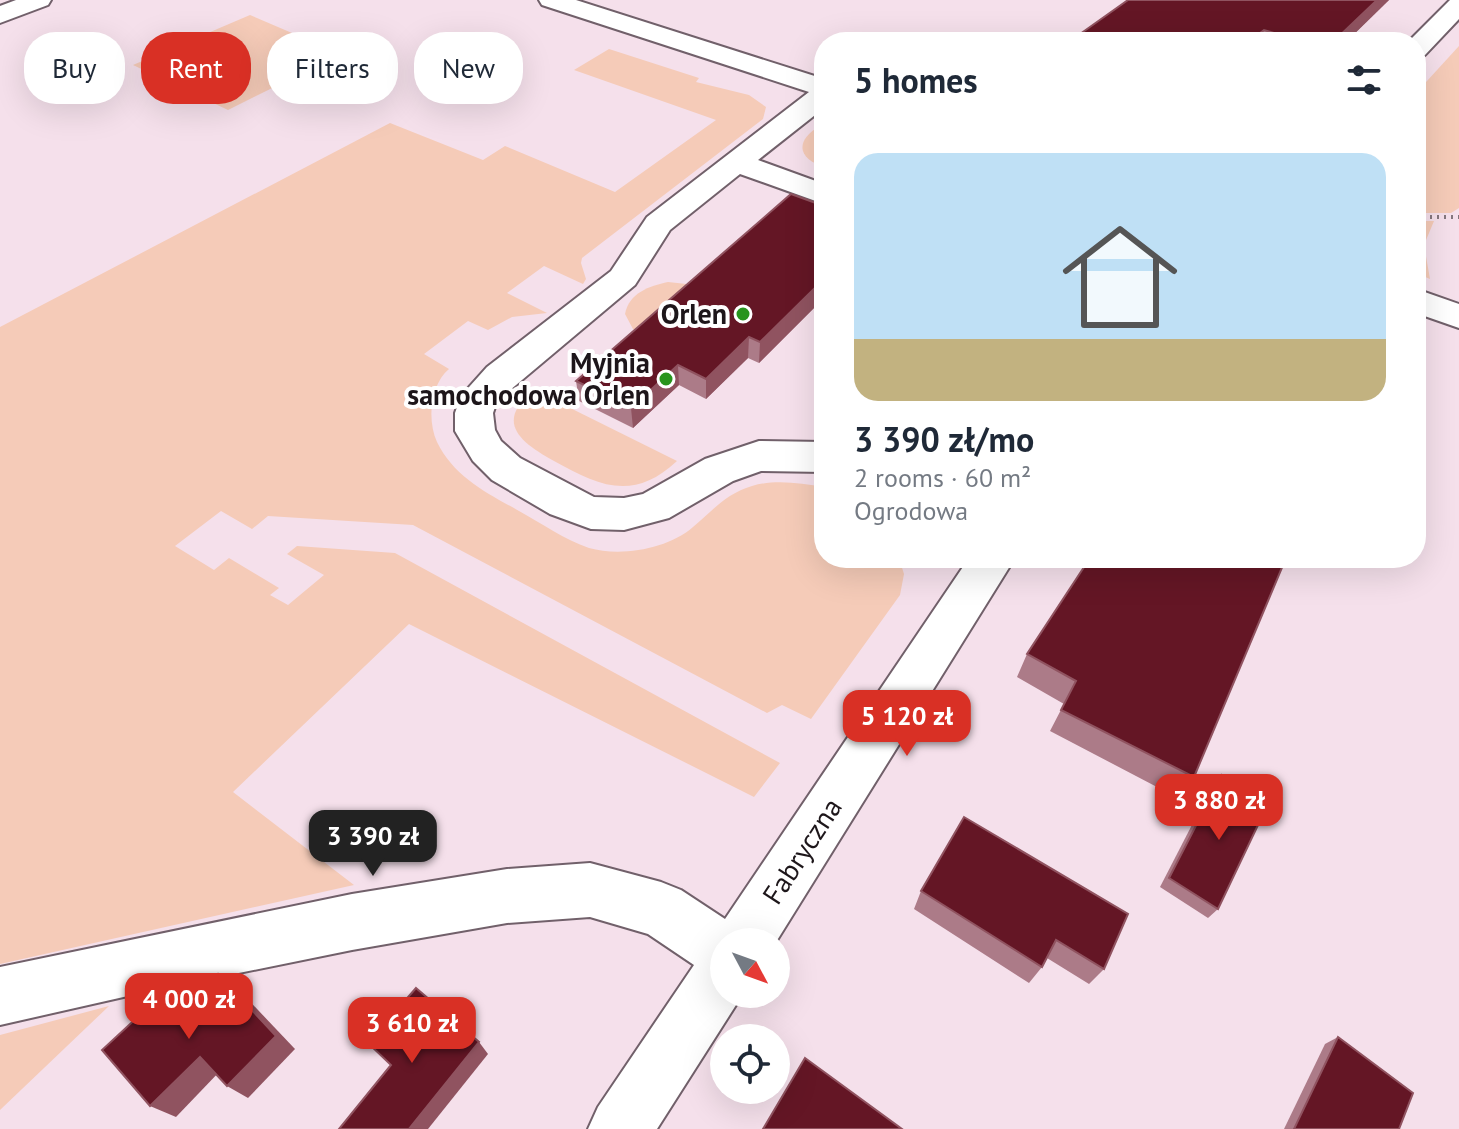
<!DOCTYPE html>
<html lang="en">
<head>
<meta charset="utf-8">
<style>
  body { margin:0; font-family:"PT Sans",sans-serif; background:#f2f2f3; color:#1f2937; height:100vh; display:flex; flex-direction:column; font-size:30px; white-space:nowrap }
  * { box-sizing:border-box; margin:0 }
  p { font-size:26px; color:#747a83 }
  .icon { flex:none; width:44px; height:44px; fill:none; stroke:currentColor; stroke-width:2; stroke-linecap:round; stroke-linejoin:round }
  .map { position:relative; flex:1; overflow:hidden }
  .sheet { position:absolute; left:814px; top:32px; width:612px; height:536px; display:flex; flex-direction:column; background:#fff; border-radius:32px; box-shadow:0 8px 32px #0002 }
  .sheet>* { flex:none }
  .hud { position:absolute; left:24px; top:32px; width:670px; height:72px; display:flex; gap:16px }
  .needle { width:52px; rotate:131deg }
  .fabs { position:absolute; left:710px; top:928px; display:grid; gap:16px }
  .fabs a { display:grid; place-items:center; width:80px; height:80px; border-radius:50%; background:#fff; box-shadow:0 8px 32px #0002; font-size:40px }
  .price { position:absolute; translate:-50% -68px; padding:0 18px; border-radius:16px; background:#d93025; color:#fff; font-size:26px; line-height:52px; filter:drop-shadow(0 2px 4px #0008) }
  .price::after { content:''; position:absolute; left:50%; top:48px; width:24px; height:18px; margin-left:-12px; background:inherit; clip-path:polygon(0 0,100% 0,50% 100%) }
  .price.on { background:#222; color:#fff }
  ul { padding:0; list-style:none }
  li { display:grid; align-content:center; gap:16px; height:424px; padding:0 40px }
  li span { display:grid; place-items:center; height:248px; border-radius:24px; color:#555 }
  li>.icon { margin-inline-start:auto }
  span .icon { width:144px; height:144px; fill:#fffc; stroke-width:1 }
  li b { font-size:34px }
  h2 { display:flex; justify-content:space-between; align-items:center; height:96px; padding:0 40px; font-size:34px }
  .chip { padding:0 28px; border-radius:32px; background:#fff; box-shadow:0 8px 32px #0002; font-size:28px; line-height:72px }
  .chip.on { background:#d93025; color:#fff }
  .map>svg:first-child { display:block }
  .green { fill:#f5cbb8 }
  .lines { fill:none; stroke-linecap:round; stroke-linejoin:round }
  .minor-casing { stroke:#71606a; stroke-width:4 }
  .path { stroke:#85777e; stroke-width:4; stroke-dasharray:2 5; stroke-linecap:butt }
  .minor { fill:#fff; fill-rule:evenodd }
  .wall { fill:#ac7b88 }
  .shaded-wall { fill:#905360 }
  .building { fill:#641625; stroke:#905360; stroke-width:2 }
  .poi-dot { fill:#28941d; stroke:#fff; stroke-width:3 }
  .labels { text-anchor:middle; stroke-width:8; stroke-linejoin:round; paint-order:stroke }
  .poi-label { font-size:28px; font-weight:bold; fill:#1d161a; stroke:#fff; text-anchor:end }
  .street-label { font-size:28px; fill:#1d161a; stroke:#fff }
</style>
</head>
<body>
<div class="map">
<svg width="1459" height="1129" viewBox="0 0 1459 1129">
  <rect width="100%" height="100%" fill="#f5e0eb"/>
  <!-- green -->
  <g class="green">
    <polygon points="250,15 341,54 228,110 133,65"/>
    <polygon points="1459,46 1459,208 1451,213 1416,213 1416,93"/>
    <path d="M 609,49 L 699,78 L 696,82 L 749,95 L 766,107 L 763,119 L 582,258 L 581,263 L 586,279 L 583,284 L 544,266 L 507,293 L 547,313 L 512,317 L 488,330 L 468,321 L 424,354 L 449,369 C 430,385 427,420 437,442 C 454,477 487,493 519,511 C 541,523 565,540 589,548 C 621,557 668,549 693,527 C 712,511 727,493 752,486 C 775,479 800,483 824,487 L 824,558 L 899,558 L 904,574 L 900,595 L 811,719 L 782,705 L 767,713 L 413,525 L 268,516 L 252,529 L 221,511 L 175,546 L 214,570 L 229,558 L 279,588 L 270,595 L 288,605 L 324,575 L 287,554 L 297,546 L 395,553 L 780,763 L 754,797 L 409,624 L 233,792 L 354,885 L 0,964 L 0,327 L 390,123 L 483,160 L 505,146 L 615,192 L 716,120 L 574,70 Z"/>
    <path d="M 824,124 L 824,164 L 821,166 C 792,155 800,135 824,124 Z"/>
    <polygon points="1416,221 1434,221 1424,245 1430,279 1416,273"/>
    <path d="M 668,282 L 696,285 L 639,332 L 633,329 L 625,314 C 629,293 649,286 668,282 Z"/>
    <path d="M 534,390 L 677,461 C 633,502 599,486 554,461 C 520,442 494,422 534,390 Z"/>
    <polygon points="109,1006 0,1110 0,1035"/>
  </g>
  <g class="lines">
    <defs>
      <g id="minor">
        <polygon points="16,0 51,0 48,5 0,23 0,6"/>
        <polygon points="539,0 576,0 824,79 824,108 758,160 824,184 824,204 740,174 670,230 635,285 497,401 493,413 495,430 501,441 520,458 594,497 624,498 643,494 705,459 759,441 824,442 824,472 761,471 733,481 669,518 624,530 591,529 550,514 492,480 473,461 455,431 455,413 461,396 487,367 611,271 647,217 809,92 542,5"/>
        <polygon points="1450,0 1459,0 1459,19 1425,55 1416,57 1416,42 1408,42"/>
        <polygon points="1416,289 1459,304 1459,328 1416,313"/>
        <polygon points="969,558 1015,558 776,942 724,942 724,994 743,994 657,1129 588,1129 598,1107 694,965 648,934 590,917 507,923 352,950 150,991 0,1025 0,967 352,894 507,869 590,863 661,882 681,890 725,919"/>
      </g>
    </defs>
    <!-- minor casing -->
    <use href="#minor" class="minor-casing"/>
    <!-- path -->
    <polyline class="path" points="1416,217 1459,217"/>
    <!-- minor -->
    <use href="#minor" class="minor"/>
  </g>
  <!-- wall -->
  <g class="wall">
    <polygon points="1128,0 1389,0 1346,42 1078,42 1080,34"/>
    <polygon points="824,206 824,298 759,363 748,358 706,399 679,385 633,428 579,401 576,381"/>
    <polygon points="1090,558 1194,777 1178,798 1050,731 1064,704 1017,677 1027,654"/>
    <polygon points="1222,775 1218,909 1208,918 1160,887 1212,786"/>
    <polygon points="964,817 1104,969 1089,984 1047,958 1042,967 1029,983 914,909 921,891"/>
    <polygon points="1338,1037 1399,1129 1284,1129 1325,1044"/>
  </g>
  <!-- shaded-wall -->
  <g class="shaded-wall">
    <polygon points="1377,0 1389,0 1346,42 1333,42"/>
    <polygon points="1264,30 1259,42 1248,42"/>
    <polygon points="824,279 824,298 759,363 760,342"/>
    <polygon points="749,337 748,358 706,399 706,379"/>
    <polygon points="678,365 679,385 633,428 631,408"/>
    <polygon points="218,974 238,989 295,1049 248,1098 227,1086"/>
    <polygon points="155,1001 178,1016 171,1019"/>
    <polygon points="479,1042 488,1054 428,1129 409,1129"/>
    <polygon points="200,1057 222,1069 176,1117 150,1106"/>
  </g>
  <!-- building -->
  <g class="building">
    <polygon points="1128,0 1377,0 1333,42 1304,42 1264,30 1248,42 1108,42 1080,34"/>
    <polygon points="791,194 824,206 824,279 760,342 749,337 706,379 678,365 631,408 576,381"/>
    <polygon points="1090,558 1286,558 1194,777 1061,710 1076,681 1027,654"/>
    <polygon points="1222,775 1269,802 1218,909 1169,878"/>
    <polygon points="964,817 1128,914 1104,969 1056,940 1042,967 921,891"/>
    <polygon points="218,974 276,1036 227,1086 200,1057 150,1106 102,1050 155,1001 171,1019"/>
    <polygon points="416,988 479,1042 409,1129 339,1129 391,1065 368,1043"/>
    <polygon points="1338,1037 1413,1093 1399,1129 1294,1129"/>
    <polygon points="805,1058 902,1129 763,1129"/>
  </g>
  <!-- markers -->
  <g class="poi-dot">
    <circle cx="743" cy="314" r="8"/>
    <circle cx="666" cy="379" r="8"/>
  </g>
  <g class="labels">
    <!-- poi labels -->
    <g class="poi-label">
      <text x="727" y="324">Orlen</text>
      <text x="650" y="373">Myjnia<tspan x="650" dy="32">samochodowa Orlen</tspan></text>
    </g>
    <!-- street labels -->
    <g class="street-label">
      <text transform="translate(802 851) rotate(-57)" y="10">Fabryczna</text>
    </g>
  </g>
</svg>
<div class="fabs">
<a><svg class="needle" viewBox="-14 -14 28 28"><path d="M0-13l5 13h-10z" fill="#e53935"/><path d="M0 13l5-13h-10z" fill="#747a83"/></svg></a>
<a><svg class="icon" aria-label="locate" viewBox="0 0 24 24"><circle cx="12" cy="12" r="6"/><path d="M12 2v4M12 18v4M2 12h4M18 12h4"/></svg></a>
</div>
<b class="price" style="left:907px;top:758px">5 120 zł</b>
<b class="price" style="left:1219px;top:842px">3 880 zł</b>
<b class="price on" style="left:373px;top:878px">3 390 zł</b>
<b class="price" style="left:189px;top:1041px">4 000 zł</b>
<b class="price" style="left:412px;top:1065px">3 610 zł</b>
<div class="hud">
<a class="chip">Buy</a>
<a class="chip on">Rent</a>
<a class="chip">Filters</a>
<a class="chip">New</a>
</div>
<section class="sheet">
<h2>5 homes<svg class="icon" aria-label="filters" viewBox="0 0 24 24"><path d="M4 7h16M4 17h16"/><circle cx="9" cy="7" r="2"/><circle cx="15" cy="17" r="2"/></svg></h2>
<ul>
<li><span style="background:linear-gradient(#bfe0f5 75%,#c2b280 0)"><svg class="icon" aria-label="home" viewBox="0 0 24 24"><path d="M3 11l9-7 9 7M6 9v11h12V9"/></svg></span><div><b>3 390 zł/mo</b><p>2 rooms · 60 m²</p><p>Ogrodowa</p></div></li>
</ul>
</section>
</div>
</body>
</html>
